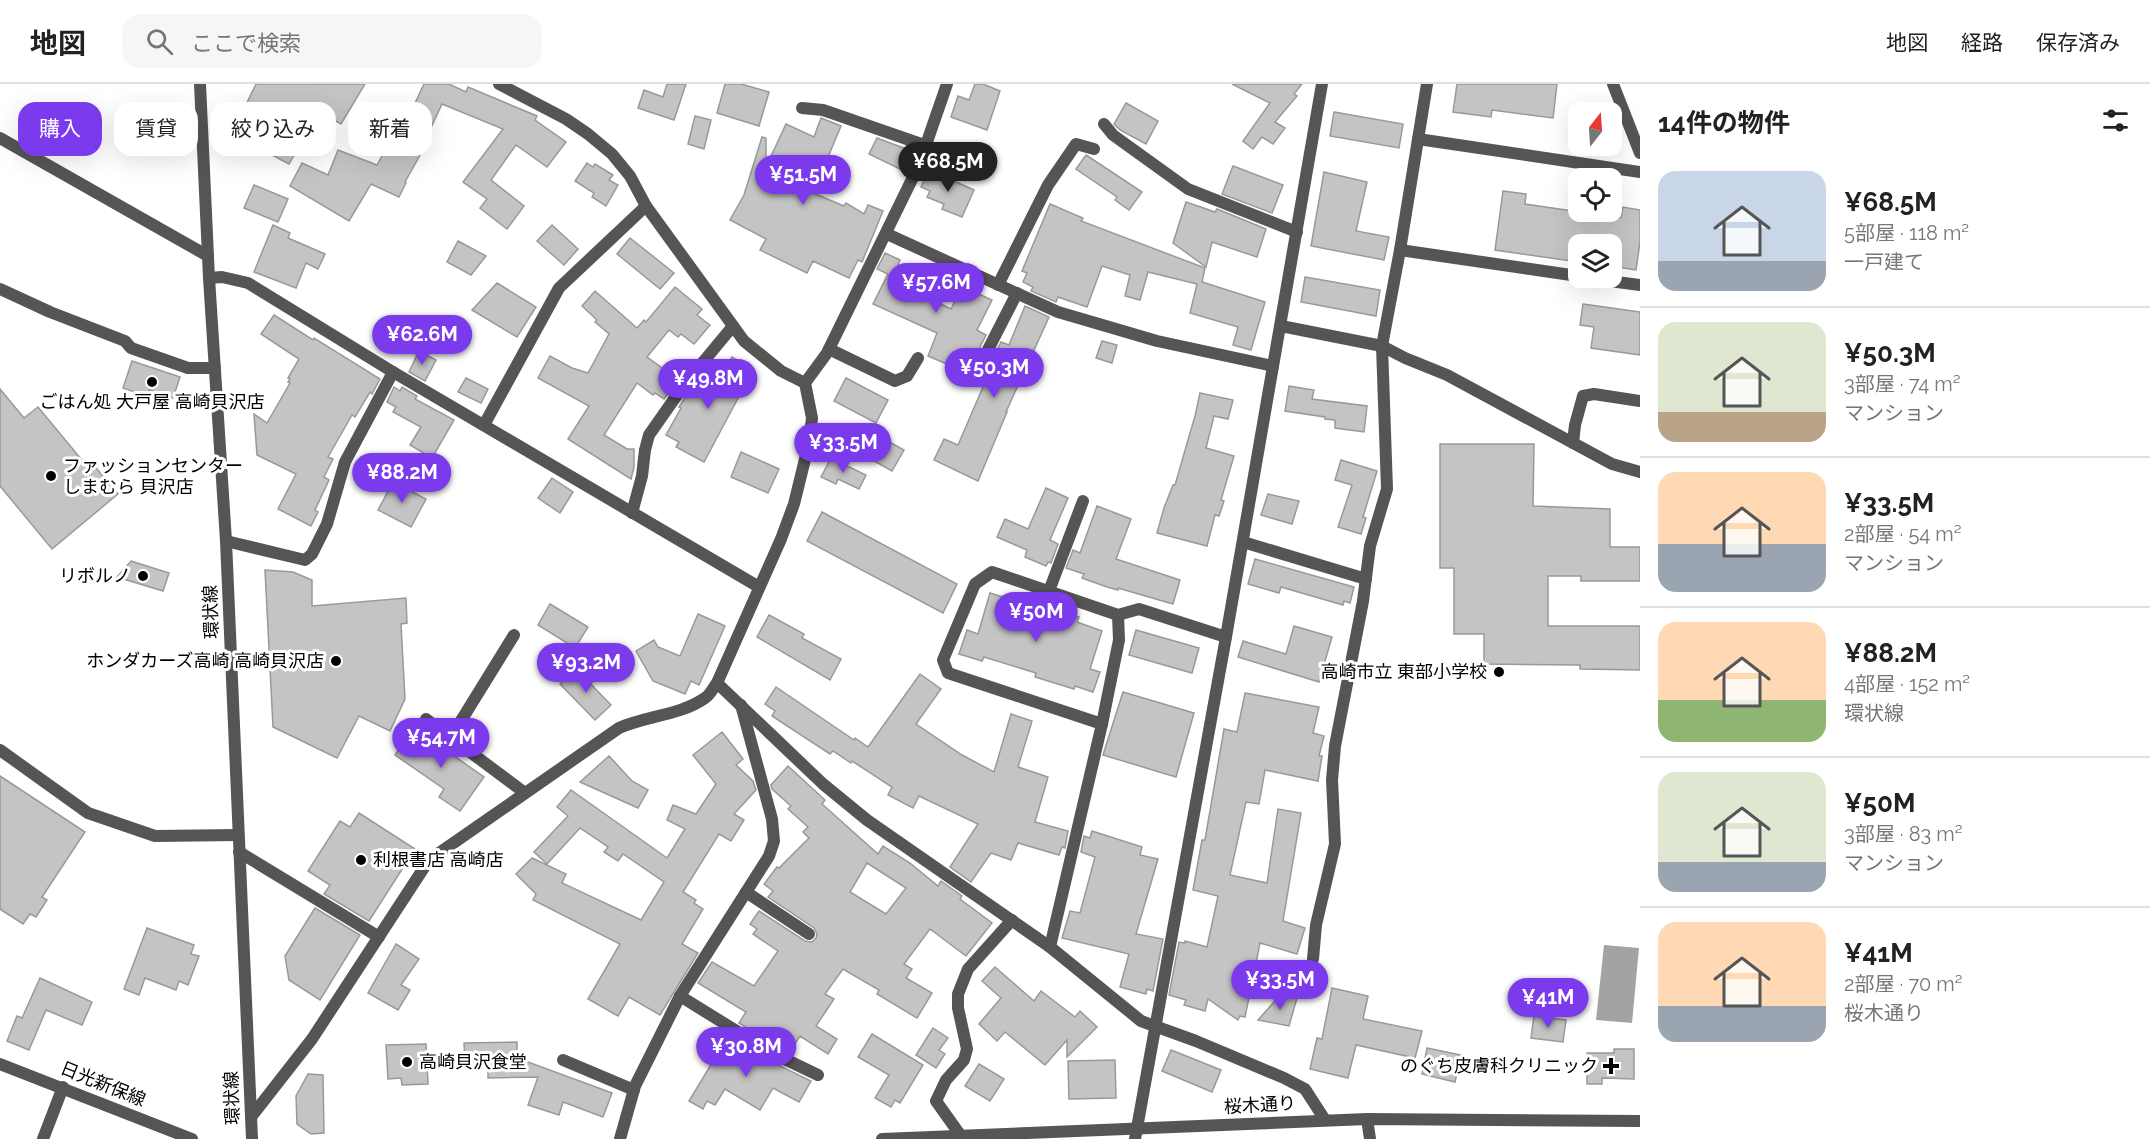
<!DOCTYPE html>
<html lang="ja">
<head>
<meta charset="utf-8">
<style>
  body { margin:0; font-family:Raleway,"Noto Sans JP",sans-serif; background:#f6f6f6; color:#222; height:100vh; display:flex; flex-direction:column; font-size:22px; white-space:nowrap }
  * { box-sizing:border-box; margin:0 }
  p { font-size:20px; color:#767676 }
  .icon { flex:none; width:33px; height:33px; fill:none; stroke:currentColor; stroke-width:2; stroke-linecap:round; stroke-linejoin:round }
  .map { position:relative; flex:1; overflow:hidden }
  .sheet { display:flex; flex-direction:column; background:#fff; width:510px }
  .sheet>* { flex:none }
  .hud { position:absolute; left:18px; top:18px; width:570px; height:54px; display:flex; gap:12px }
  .needle { width:39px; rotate:17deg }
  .tools { position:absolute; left:1568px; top:18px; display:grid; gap:12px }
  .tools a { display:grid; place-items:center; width:54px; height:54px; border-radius:12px; background:#fff; box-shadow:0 6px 24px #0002; font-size:30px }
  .price { position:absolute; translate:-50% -51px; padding:0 14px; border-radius:21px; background:#7c3aed; color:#fff; font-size:20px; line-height:39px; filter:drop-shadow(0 2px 3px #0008) }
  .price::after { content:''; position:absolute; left:50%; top:36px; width:18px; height:14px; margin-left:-9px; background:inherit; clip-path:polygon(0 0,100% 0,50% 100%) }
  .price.selected { background:#222; color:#fff }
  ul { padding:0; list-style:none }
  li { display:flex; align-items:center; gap:18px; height:150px; padding:0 18px }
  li+li { border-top:2px solid #e0e0e0 }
  li span { display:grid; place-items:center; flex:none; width:168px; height:120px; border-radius:18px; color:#555 }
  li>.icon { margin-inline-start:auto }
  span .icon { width:72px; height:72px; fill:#fffc; stroke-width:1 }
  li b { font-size:26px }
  h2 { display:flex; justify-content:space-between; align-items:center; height:72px; padding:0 18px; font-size:26px }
  .chip { padding:0 21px; border-radius:18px; background:#fff; box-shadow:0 6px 24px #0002; font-size:21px; line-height:54px }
  .chip.selected { background:#7c3aed; color:#fff }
  header { display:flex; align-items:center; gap:36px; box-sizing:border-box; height:84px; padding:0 30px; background:#fff; border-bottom:2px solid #e0e0e0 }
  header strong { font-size:28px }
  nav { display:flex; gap:33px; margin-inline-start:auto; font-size:21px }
  .search { width:420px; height:54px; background:#f6f6f6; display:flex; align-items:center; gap:15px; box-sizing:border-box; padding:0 21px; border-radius:18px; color:#767676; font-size:22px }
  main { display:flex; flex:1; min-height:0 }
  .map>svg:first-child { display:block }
  .water { fill:#a3a3a3 }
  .building { fill:#c4c4c4; stroke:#999; stroke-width:1.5; fill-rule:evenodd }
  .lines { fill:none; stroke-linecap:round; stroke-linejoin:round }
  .minor { stroke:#555; stroke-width:12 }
  .tertiary { stroke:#555; stroke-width:12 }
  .poi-dot { fill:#000; stroke:#fff; stroke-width:2 }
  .labels { text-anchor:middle; stroke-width:6; stroke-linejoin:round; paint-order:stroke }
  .poi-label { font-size:18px; fill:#000; stroke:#fff; text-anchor:end }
  .street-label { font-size:18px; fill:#000; stroke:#fff }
</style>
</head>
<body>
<header>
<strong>地図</strong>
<div class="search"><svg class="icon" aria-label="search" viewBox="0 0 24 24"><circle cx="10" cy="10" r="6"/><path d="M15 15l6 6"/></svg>ここで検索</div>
<nav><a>地図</a><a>経路</a><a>保存済み</a></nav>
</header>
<main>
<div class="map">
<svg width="1640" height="1055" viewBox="0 0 1640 1055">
  <rect width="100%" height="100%" fill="#fff"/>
  <!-- water -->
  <g class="water">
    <polygon points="1604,861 1639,864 1632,939 1596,936"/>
    <polygon points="1558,896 1573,897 1571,928 1556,927"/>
  </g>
  <!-- building -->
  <g class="building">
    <polygon points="256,0 365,0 341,40 319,27 289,80 268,69 271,63 263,58 269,47 240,33"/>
    <polygon points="424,0 449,0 466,8 468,3 537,32 535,36 566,58 547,83 516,61 491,96 524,122 507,145 480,124 487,115 463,98 503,45 442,20 422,63 424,64 405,98 406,99 399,113 371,100 349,137 290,102 302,79 328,91 338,66 377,81 395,48 400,51"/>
    <polygon points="667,0 686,0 674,36 638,24 644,6 663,13"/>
    <polygon points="725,0 741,0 769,8 759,42 717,29"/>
    <polygon points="975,0 983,0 1000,7 987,46 951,33 958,12 969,16"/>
    <polygon points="1232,0 1302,0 1294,10 1297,12 1275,38 1285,44 1273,60 1262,53 1253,65 1243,57 1270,19"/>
    <polygon points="1457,0 1557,0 1553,34 1492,26 1491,33 1453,28"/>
    <polygon points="1126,19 1158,37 1146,60 1120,46 1114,40"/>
    <polygon points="1334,28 1403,40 1399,64 1330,52"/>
    <polygon points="695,32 711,36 704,65 688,60"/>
    <polygon points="821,34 841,42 813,109 844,122 846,119 864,130 868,121 883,127 862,178 858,176 849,194 813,177 807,189 760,166 766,155 730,136 744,111 762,53 766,54 766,83 786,40 814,53"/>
    <polygon points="877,54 914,68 904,87 869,70"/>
    <polygon points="1086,71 1142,108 1129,126 1115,116 1117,113 1076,85"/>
    <polygon points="587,79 593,83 595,80 613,91 609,96 618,101 606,122 592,113 594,109 575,97"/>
    <polygon points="1233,82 1283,101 1272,129 1222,110"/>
    <polygon points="929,86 974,106 962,133 942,125 944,120 927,113 930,107 921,103"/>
    <polygon points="1324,88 1367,98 1356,147 1389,153 1384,176 1311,162"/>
    <polygon points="254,101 288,115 278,138 244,124"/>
    <polygon points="1503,107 1526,110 1525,120 1621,134 1623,123 1640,126 1640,158 1636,186 1611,182 1611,160 1578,160 1578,178 1495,166"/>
    <polygon points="1186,118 1215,128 1217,125 1266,145 1257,173 1212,158 1206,183 1173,159"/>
    <polygon points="1050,120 1083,134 1081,137 1205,184 1202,198 1265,218 1251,266 1233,261 1238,243 1190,229 1197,200 1148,188 1140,216 1125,212 1130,191 1102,182 1087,223 1058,213 1056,218 1031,207 1033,203 1023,198 1027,189 1022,187"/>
    <polygon points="273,141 290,149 288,154 325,170 318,185 306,179 296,204 254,188"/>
    <polygon points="552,141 578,165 564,181 537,157"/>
    <polygon points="630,154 674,189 660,205 617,170"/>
    <polygon points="458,157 486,172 471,191 447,178"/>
    <polygon points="885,169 900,176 898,181 908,186 900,201 951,225 962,202 992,216 977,246 986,251 974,275 962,268 954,283 928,272 937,249 873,220 888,190 877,185"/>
    <polygon points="1305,193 1380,206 1376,232 1301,218"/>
    <polygon points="497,199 536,223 517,253 472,226"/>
    <polygon points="675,203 702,225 697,231 710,241 694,260 681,250 678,253 669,246 647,273 665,286 662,290 675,300 664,315 655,309 653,311 637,299 604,351 627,365 634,365 634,383 631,395 568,355 589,322 538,294 550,272 572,284 588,289 609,250 595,238 597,236 582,222 595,207 637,244 644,236 646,238"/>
    <polygon points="1583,220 1640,228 1640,271 1591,264 1594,243 1580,241"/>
    <polygon points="1025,222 1049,233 1006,328 1007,328 978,397 934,376 944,355 958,361 986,296 983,294 1001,258 1009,261"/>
    <polygon points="274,231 313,256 314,254 380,295 372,310 370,308 355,333 352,331 328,373 333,375 324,393 329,396 315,426 318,428 311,442 278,425 296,390 257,371 254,330 267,339 290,299 288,298 290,295 288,294 299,275 261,250"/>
    <polygon points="1102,257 1117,261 1112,279 1096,274"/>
    <polygon points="419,267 436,276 425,297 409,288"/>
    <polygon points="732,273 753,286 704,378 676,363 679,358 666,351 681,324 679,323 688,309 691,311 700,295 712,302"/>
    <polygon points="132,277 180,293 173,314 149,306 147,312 123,304"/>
    <polygon points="466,294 488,305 481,319 458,308"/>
    <polygon points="846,294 888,316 876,339 834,317"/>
    <polygon points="1289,302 1314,306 1312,315 1367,322 1364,348 1335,344 1335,336 1325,335 1325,333 1285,327"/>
    <polygon points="394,303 400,307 402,303 417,312 415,315 454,336 432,374 410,361 421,343 393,328 396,323 387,318"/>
    <polygon points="0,305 24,334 38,323 86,381 91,378 118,410 52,465 0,402"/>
    <polygon points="1200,309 1233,316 1228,335 1214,332 1206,364 1234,372 1221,416 1224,417 1219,432 1215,431 1207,462 1157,449 1164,424 1173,401 1175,401 1195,332"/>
    <polygon points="877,351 904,366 892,387 865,372"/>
    <polygon points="1440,360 1534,360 1533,422 1610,425 1610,463 1640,463 1640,497 1581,497 1581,492 1548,492 1548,542 1640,542 1640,586 1580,585 1580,581 1484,580 1484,550 1454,550 1454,484 1440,484"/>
    <polygon points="741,368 779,385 768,409 731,393"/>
    <polygon points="831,374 866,391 859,405 838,395 836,400 821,393"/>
    <polygon points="1341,376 1377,387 1363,433 1366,434 1361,450 1338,443 1352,401 1335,396"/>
    <polygon points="552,394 573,408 560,429 538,414"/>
    <polygon points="393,398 426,415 411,443 378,426"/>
    <polygon points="1046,404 1068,414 1050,456 1058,460 1051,479 1048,478 1046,482 1025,473 1027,466 997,453 1005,435 1028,445"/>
    <polygon points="1268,410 1299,417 1292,440 1261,431"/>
    <polygon points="1097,422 1131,435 1116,475 1180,496 1173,520 1118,504 1118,506 1107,503 1082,494 1084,490 1066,484 1073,466 1080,469"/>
    <polygon points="822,428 957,500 943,529 807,457"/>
    <polygon points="1255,475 1354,503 1350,519 1344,517 1343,521 1281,503 1279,509 1248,500"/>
    <polygon points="131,477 169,489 163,507 117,493"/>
    <polygon points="265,486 293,488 312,496 312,522 406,514 407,539 401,540 405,615 390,647 359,632 337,674 273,643"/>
    <polygon points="990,509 1031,522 1029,528 1060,536 1063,528 1079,533 1077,538 1102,547 1090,585 1100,588 1093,608 1075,602 1074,605 1035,593 1036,589 984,573 982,577 959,570 967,546 978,550"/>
    <polygon points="550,520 588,543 575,564 538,541"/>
    <polygon points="698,530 725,542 699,601 691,597 685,610 653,597 636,567 654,556 658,563 680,572"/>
    <polygon points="769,531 804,550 802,554 841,575 830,596 757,553"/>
    <polygon points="1294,542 1332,553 1319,598 1238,573 1243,557 1286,570"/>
    <polygon points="1136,546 1199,564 1192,589 1129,571"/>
    <polygon points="576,585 611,621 595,636 560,600"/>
    <polygon points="920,590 941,605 916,640 962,671 994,688 1011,630 1032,637 1018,683 1048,693 1035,738 1068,747 1065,764 1062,763 1059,771 1018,759 1011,776 991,769 971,798 950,783 978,740 919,712 913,724 888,711 892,703 852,677 851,679 833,667 830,670 772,632 775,627 765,620 776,603 854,656 855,654 868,663"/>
    <polygon points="1123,608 1194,629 1176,693 1103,671"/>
    <polygon points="1245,609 1319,623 1313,649 1324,652 1319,672 1322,672 1318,697 1265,686 1259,720 1246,718 1230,791 1267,799 1278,725 1301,729 1283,837 1305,844 1297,870 1260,859 1245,933 1240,932 1238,936 1208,915 1205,927 1184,921 1186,916 1169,911 1179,858 1185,859 1185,857 1207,863 1218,812 1193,806 1202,756 1205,756 1224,645 1237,648"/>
    <polygon points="411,646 428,658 430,655 484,693 460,727 439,713 444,705 395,671"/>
    <polygon points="722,648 743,675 736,681 753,697 756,706 734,730 744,736 731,757 719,750 683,808 696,816 694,819 703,825 682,860 698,869 660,931 629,913 618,932 588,915 620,860 533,816 536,810 516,790 532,774 566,790 562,799 641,836 664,798 623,770 618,777 604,768 608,763 580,744 547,780 534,768 568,732 557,723 571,706 667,774 685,745 667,736 673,721 696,730 716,700 693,671"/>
    <polygon points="609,672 632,697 648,706 638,724 580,698"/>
    <path d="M 788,682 L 825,716 L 822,720 L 878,770 L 883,762 L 910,779 L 938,802 L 941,797 L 962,812 L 960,815 L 992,839 L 966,872 L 930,845 L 904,880 L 912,885 L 906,894 L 932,909 L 917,934 L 877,910 L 879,906 L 843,885 L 825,910 L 834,915 L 816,942 L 837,955 L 828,970 L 800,952 L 790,968 L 776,962 L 739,939 L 746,928 L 698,899 L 712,878 L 754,902 L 778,867 L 753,850 L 757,845 L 750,840 L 759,827 L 805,857 L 812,858 L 816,854 L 817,850 L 814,844 L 768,813 L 773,807 L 764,800 L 777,783 L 779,784 L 809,754 L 803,748 L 808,743 L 788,725 L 791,722 L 772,705 L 771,701 ZM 867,779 L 906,804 L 886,830 L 850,808 Z"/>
    <polygon points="0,692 85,748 42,813 47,816 36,833 30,830 23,840 0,825"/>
    <polygon points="359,729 415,765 369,837 324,810 330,801 308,787 340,737 350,743"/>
    <polygon points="1092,747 1142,763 1140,771 1158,775 1136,850 1163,855 1153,907 1147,905 1146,910 1120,903 1129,870 1062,854 1070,827 1080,829 1095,773 1081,768 1084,752 1090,754"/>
    <polygon points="315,824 360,851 320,916 289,896 285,872"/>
    <polygon points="147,844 194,861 191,870 199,872 188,901 179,897 176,906 145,894 139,911 124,905"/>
    <polygon points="396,860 419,875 401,901 410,906 398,926 368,909"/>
    <polygon points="995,883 1034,917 1041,907 1075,933 1080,927 1097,943 1067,973 1067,956 1045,981 1005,948 997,957 979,940 1001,914 982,897"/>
    <polygon points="40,894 92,918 82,941 46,926 29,966 7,957 17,932 22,934"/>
    <polygon points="1332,904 1368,912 1363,935 1422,947 1415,974 1356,961 1348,994 1310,985 1317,954 1322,955"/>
    <polygon points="1282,909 1297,914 1289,942 1258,936"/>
    <polygon points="1534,932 1566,936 1563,958 1531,954"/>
    <polygon points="933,944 948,954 939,966 945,970 936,984 916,971"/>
    <polygon points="872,950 923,981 900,1019 895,1016 891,1023 875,1014 889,991 858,973"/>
    <polygon points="730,953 768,976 811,997 799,1018 773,1004 760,1026 725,1005 715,1021 707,1017 703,1025 689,1017 724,959 726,960"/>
    <polygon points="517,958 517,974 612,1009 603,1033 563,1018 559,1031 528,1021 538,993 488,994 488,977 465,978 464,959"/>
    <polygon points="426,960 428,1000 402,1001 401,994 388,995 386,961"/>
    <polygon points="1427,964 1461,971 1455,998 1422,990"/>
    <polygon points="1614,965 1634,965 1634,995 1602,994 1602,1000 1587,1000 1587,969 1614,969"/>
    <polygon points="1171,966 1221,986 1212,1008 1162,987"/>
    <polygon points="1115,976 1116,1014 1069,1015 1068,977"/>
    <polygon points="979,980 1004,995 990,1017 965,1002"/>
    <polygon points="308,990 323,991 324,1049 311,1050 297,1040 296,1012"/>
  </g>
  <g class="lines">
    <!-- minor -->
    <g class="minor">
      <polyline points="499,0 566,35 588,50 612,70 630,92 646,122 744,257 781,287 805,299 827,269 919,81 947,0"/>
      <polyline points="1613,0 1640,69"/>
      <polyline points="802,24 823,26 927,62"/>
      <polyline points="1104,40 1113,51 1188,105 1297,148"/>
      <polyline points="0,54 208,172"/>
      <polyline points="1418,55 1640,88"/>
      <polyline points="887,150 1058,228 1157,257 1273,282"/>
      <polyline points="1400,166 1578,192"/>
      <polyline points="209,194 222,193 248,199 393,288 759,503"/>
      <polyline points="1587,194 1640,201"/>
      <polyline points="998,201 1048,101 1076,60 1094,65"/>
      <polyline points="0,205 50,228 125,257 131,264 188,284 215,284"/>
      <polyline points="1281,242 1382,262 1405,274 1447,291 1612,380 1640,388"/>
      <polyline points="829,265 895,297 907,292 918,274"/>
      <polyline points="973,295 1017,209"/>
      <polyline points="484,341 559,204 646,122"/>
      <polyline points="1573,359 1575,341 1583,312 1594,310 1640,317"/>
      <polyline points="632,429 642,392 645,366 649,351 684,301 733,242"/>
      <polyline points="226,457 305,476 312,470 327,440 345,378 393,288"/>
      <polyline points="1243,458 1366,495"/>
      <polyline points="1049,507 1083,417"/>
      <polyline points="1118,531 1119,556 1102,640 948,589 943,576 975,500 992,488 1118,531 1139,525 1226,553"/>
      <polyline points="717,599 823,700 867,736 1050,863 1141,937 1196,957 1284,994 1305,1005 1325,1036"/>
      <polyline points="426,635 525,709"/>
      <polyline points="451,653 514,551"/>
      <polyline points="0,666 88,729 155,752 238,751"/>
      <polyline points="239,768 379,853"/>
      <polyline points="746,808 809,850"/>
      <polyline points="1050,863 1102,640"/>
      <polyline points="1313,875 1316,841 1335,760 1332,696 1335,662 1363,517 1370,462 1387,405 1382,262 1400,166 1427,0"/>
      <polyline points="680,912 772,969 818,991"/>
      <polyline points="563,976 634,1006"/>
      <polyline points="0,980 192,1055"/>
      <polyline points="1367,1035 1370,1055"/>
      <polyline points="961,1052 936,1017 946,996 964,976 967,965 958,924 958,910 968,885 1012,836"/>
      <polyline points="43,1055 63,1003"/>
      <polyline points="620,1055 635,1002 680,912 769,772 774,757 772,735 741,621"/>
      <polyline points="1135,1055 1226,553 1322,0"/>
    </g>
    <!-- tertiary -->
    <g class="tertiary">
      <polyline points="200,0 209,194 226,457 252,1055"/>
      <path d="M 251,1033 L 312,955 L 429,776 L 619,644 C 646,632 681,631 705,614 C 710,611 713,604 717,599 L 781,455 L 794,420 L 809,359 L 812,334 L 805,299"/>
      <polyline points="882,1055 1367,1035 1640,1037"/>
    </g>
  </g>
  <!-- markers -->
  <g class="poi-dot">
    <circle cx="152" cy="298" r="6"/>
    <circle cx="51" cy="392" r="6"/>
    <circle cx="143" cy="492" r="6"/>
    <circle cx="336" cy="577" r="6"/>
    <circle cx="1499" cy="588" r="6"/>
    <circle cx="361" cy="776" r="6"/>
    <circle cx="407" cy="978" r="6"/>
    <path d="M1608 973h6v6h6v6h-6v6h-6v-6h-6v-6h6z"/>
  </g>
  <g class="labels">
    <!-- poi labels -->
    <g class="poi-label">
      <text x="152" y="324" text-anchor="middle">ごはん処 大戸屋 高崎貝沢店</text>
      <text x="63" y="388" text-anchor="start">ファッションセンター<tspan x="63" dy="21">しまむら 貝沢店</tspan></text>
      <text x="131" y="498">リボルノ</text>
      <text x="324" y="583">ホンダカーズ高崎 高崎貝沢店</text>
      <text x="1487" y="594">高崎市立 東部小学校</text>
      <text x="373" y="782" text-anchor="start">利根書店 高崎店</text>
      <text x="419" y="984" text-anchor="start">高崎貝沢食堂</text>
      <text x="1598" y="988">のぐち皮膚科クリニック</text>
    </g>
    <!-- street labels -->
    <g class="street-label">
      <text transform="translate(211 528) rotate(-92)" y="6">環状線</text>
      <text transform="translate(103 1000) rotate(22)" y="6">日光新保線</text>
      <text transform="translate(232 1014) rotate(-92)" y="6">環状線</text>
      <text transform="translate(1260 1021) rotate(-3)" y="6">桜木通り</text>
    </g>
  </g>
</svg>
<div class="tools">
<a><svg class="needle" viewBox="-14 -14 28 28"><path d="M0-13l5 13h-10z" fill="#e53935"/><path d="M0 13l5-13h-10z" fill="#767676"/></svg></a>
<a><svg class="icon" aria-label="locate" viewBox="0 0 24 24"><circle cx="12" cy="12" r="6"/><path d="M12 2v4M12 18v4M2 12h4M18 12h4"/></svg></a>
<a><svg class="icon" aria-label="layers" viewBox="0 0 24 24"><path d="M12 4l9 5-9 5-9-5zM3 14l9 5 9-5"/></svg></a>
</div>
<b class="price selected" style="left:948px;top:109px">¥68.5M</b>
<b class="price" style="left:803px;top:122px">¥51.5M</b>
<b class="price" style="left:936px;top:230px">¥57.6M</b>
<b class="price" style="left:422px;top:282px">¥62.6M</b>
<b class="price" style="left:994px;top:315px">¥50.3M</b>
<b class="price" style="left:708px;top:326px">¥49.8M</b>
<b class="price" style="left:843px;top:390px">¥33.5M</b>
<b class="price" style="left:402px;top:420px">¥88.2M</b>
<b class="price" style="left:1036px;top:559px">¥50M</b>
<b class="price" style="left:586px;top:610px">¥93.2M</b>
<b class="price" style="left:441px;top:685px">¥54.7M</b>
<b class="price" style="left:1280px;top:927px">¥33.5M</b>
<b class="price" style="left:1548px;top:945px">¥41M</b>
<b class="price" style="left:746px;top:994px">¥30.8M</b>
<div class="hud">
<a class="chip selected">購入</a>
<a class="chip">賃貸</a>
<a class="chip">絞り込み</a>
<a class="chip">新着</a>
</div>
</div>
<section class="sheet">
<h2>14件の物件<svg class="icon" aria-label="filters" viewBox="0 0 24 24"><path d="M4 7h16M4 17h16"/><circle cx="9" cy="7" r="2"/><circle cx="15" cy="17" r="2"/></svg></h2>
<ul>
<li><span style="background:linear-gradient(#c9d6e8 75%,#9aa5b1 0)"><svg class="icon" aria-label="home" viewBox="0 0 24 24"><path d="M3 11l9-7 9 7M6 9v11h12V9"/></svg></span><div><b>¥68.5M</b><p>5部屋 · 118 m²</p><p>一戸建て</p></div></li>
<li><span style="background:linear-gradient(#dfe7d0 75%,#b9a48a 0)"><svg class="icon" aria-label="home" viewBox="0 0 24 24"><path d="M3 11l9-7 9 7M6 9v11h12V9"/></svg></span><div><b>¥50.3M</b><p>3部屋 · 74 m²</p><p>マンション</p></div></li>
<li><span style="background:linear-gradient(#ffd9b3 60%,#9aa5b1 0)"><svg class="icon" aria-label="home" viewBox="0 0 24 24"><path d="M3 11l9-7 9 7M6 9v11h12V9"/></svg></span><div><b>¥33.5M</b><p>2部屋 · 54 m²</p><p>マンション</p></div></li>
<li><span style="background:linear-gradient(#ffd9b3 65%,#8fb573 0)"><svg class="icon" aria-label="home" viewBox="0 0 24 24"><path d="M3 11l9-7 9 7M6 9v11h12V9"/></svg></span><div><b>¥88.2M</b><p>4部屋 · 152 m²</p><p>環状線</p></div></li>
<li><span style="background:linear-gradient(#dfe7d0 75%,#9aa5b1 0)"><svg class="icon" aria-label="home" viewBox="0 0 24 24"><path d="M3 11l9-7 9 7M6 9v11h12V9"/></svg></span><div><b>¥50M</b><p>3部屋 · 83 m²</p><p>マンション</p></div></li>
<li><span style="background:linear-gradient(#ffd9b3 70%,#9aa5b1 0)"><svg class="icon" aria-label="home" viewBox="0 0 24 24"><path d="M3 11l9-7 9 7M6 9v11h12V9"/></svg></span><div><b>¥41M</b><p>2部屋 · 70 m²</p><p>桜木通り</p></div></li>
</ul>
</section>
</main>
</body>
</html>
